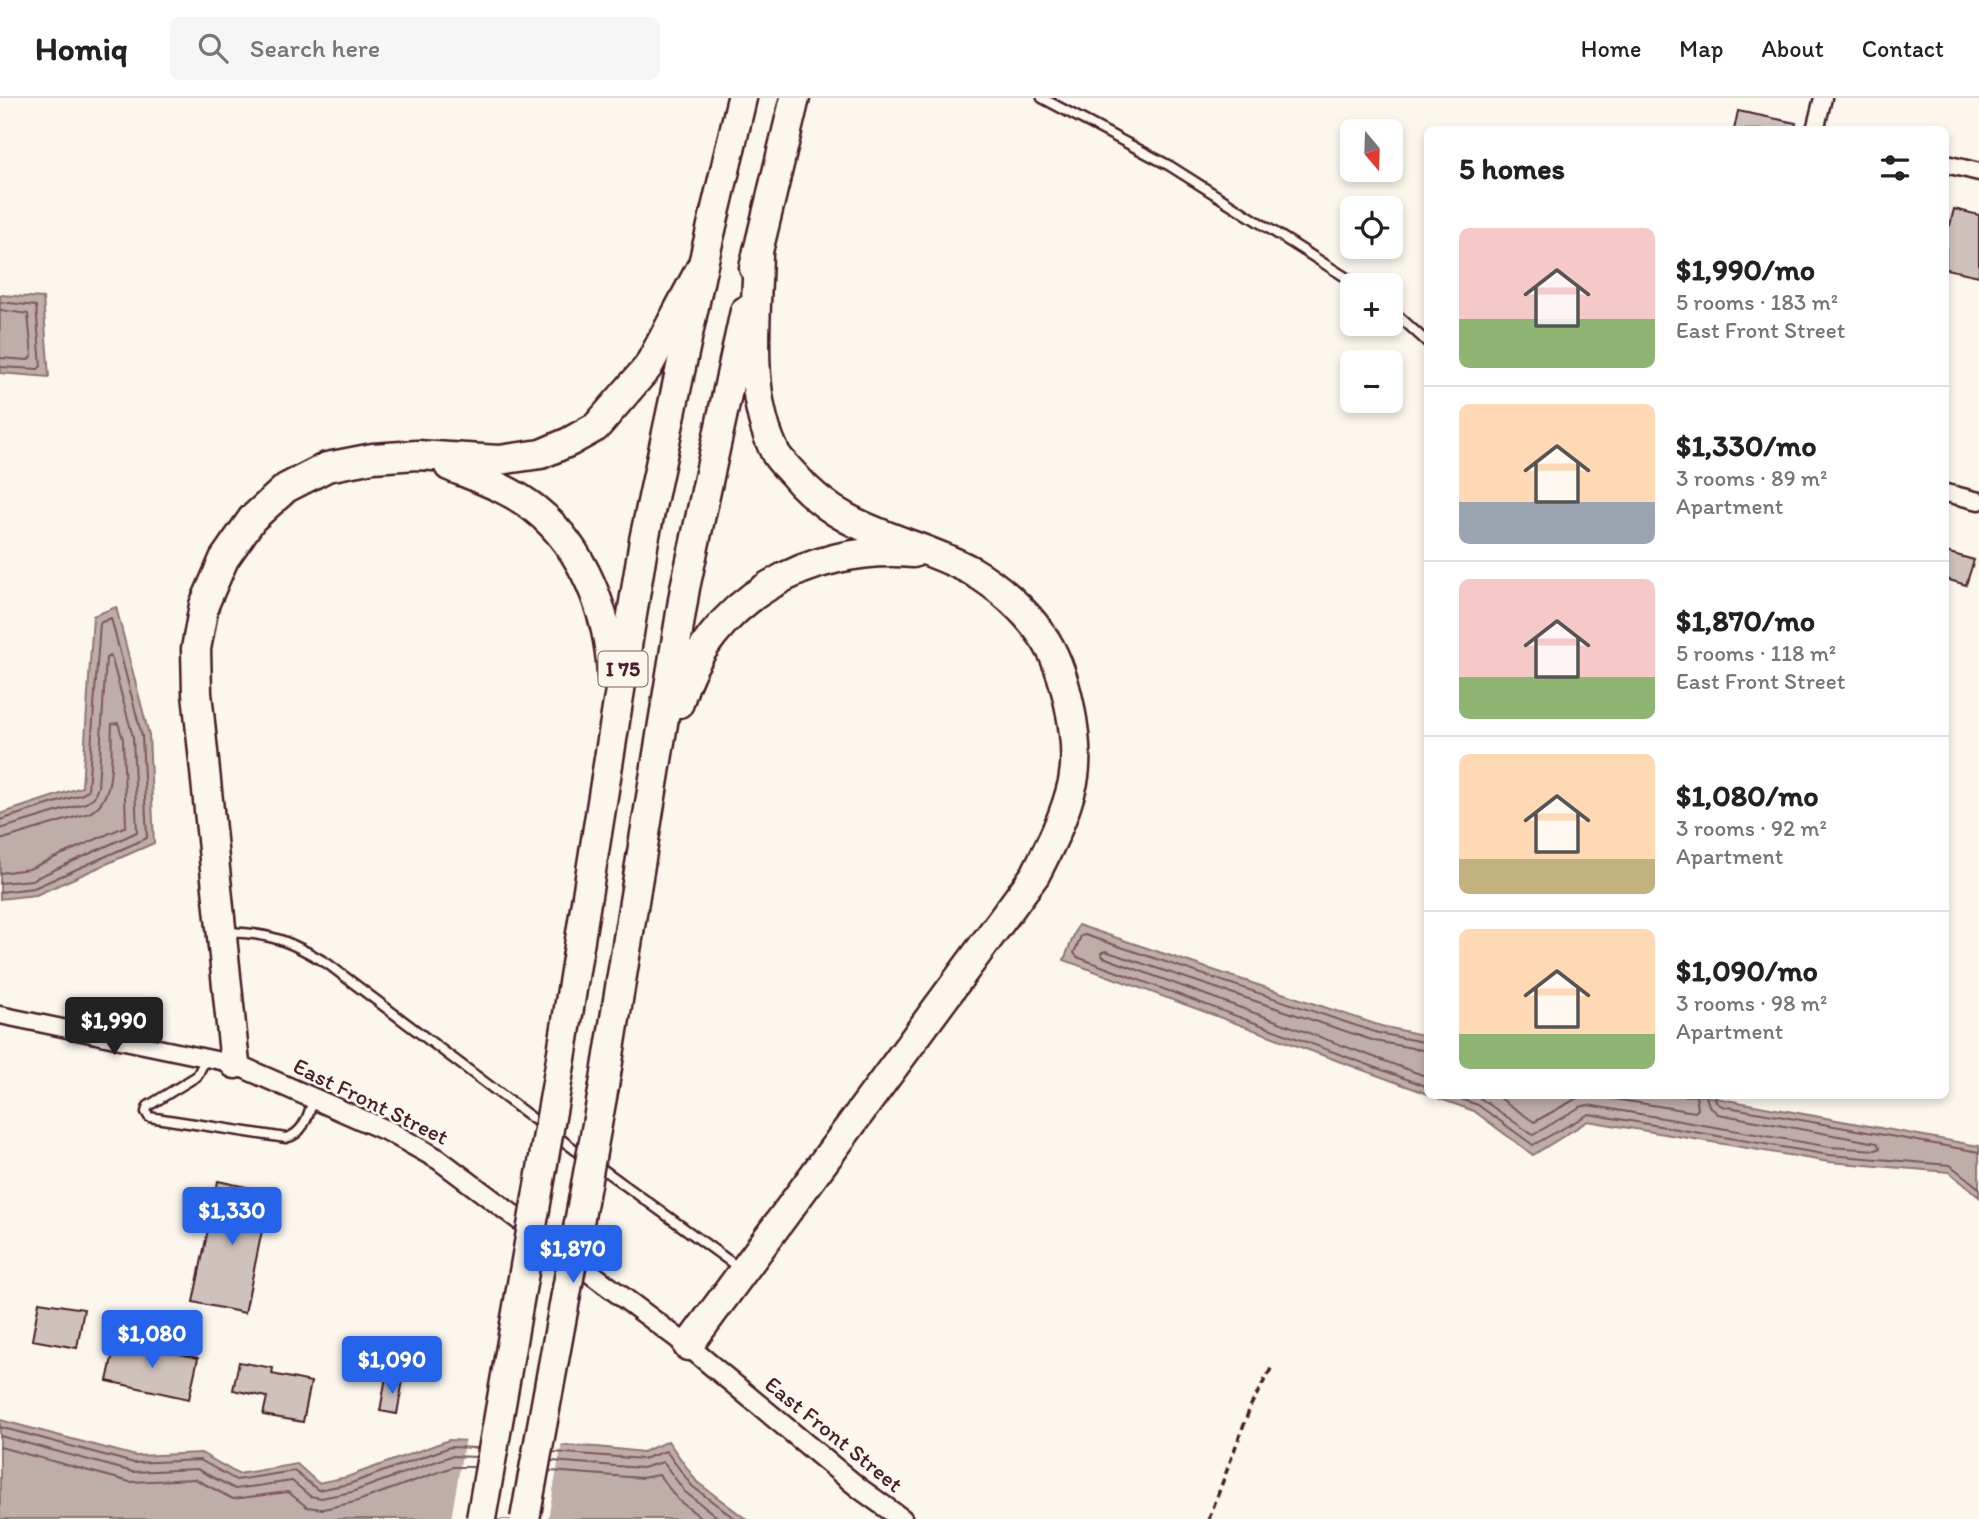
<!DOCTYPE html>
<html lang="en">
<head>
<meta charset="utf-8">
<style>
  body { margin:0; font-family:Itim,sans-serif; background:#f6f6f6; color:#222; height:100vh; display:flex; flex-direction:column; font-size:26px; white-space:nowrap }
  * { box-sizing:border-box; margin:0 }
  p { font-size:23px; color:#767676 }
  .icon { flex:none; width:38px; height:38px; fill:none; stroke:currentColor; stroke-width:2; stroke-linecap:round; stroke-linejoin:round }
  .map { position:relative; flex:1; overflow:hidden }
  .drawer { position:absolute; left:1424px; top:28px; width:525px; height:973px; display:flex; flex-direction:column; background:#fff; border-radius:10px; box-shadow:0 4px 10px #0003 }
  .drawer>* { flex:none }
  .needle { width:46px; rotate:161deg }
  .fabs { position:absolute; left:1340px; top:21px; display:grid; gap:14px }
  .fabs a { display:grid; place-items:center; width:63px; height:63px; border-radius:10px; background:#fff; box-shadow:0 4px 10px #0003; font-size:35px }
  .price { position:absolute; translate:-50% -60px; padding:0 16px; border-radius:7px; background:#2563eb; color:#fff; font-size:23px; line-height:46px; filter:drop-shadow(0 2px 4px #0008) }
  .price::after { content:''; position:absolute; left:50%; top:42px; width:21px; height:16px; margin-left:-10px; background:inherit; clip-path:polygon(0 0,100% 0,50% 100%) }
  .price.selected { background:#222; color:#fff }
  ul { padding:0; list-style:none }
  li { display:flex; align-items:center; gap:21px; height:175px; padding:0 35px }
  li+li { border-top:2px solid #e0e0e0 }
  li span { display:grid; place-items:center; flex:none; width:196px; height:140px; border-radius:10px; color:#555 }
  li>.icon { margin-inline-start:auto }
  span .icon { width:84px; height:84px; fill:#fffc; stroke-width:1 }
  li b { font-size:30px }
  h2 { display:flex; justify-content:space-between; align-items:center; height:84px; padding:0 35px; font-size:30px }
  header { display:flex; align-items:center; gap:42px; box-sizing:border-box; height:98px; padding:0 35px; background:#fff; border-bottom:2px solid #e0e0e0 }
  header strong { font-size:33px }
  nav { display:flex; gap:38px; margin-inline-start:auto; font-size:24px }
  .search { width:490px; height:63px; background:#f6f6f6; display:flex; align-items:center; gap:18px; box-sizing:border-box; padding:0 24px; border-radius:10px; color:#767676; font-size:26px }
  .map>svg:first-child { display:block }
  .water { fill:#bfadaa; stroke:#907477; stroke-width:2 }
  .pier { fill:#fbf7ec }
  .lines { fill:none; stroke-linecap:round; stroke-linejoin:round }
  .shore { stroke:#79585e; stroke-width:2 }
  .building { fill:#cfc2bc; stroke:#4a1f2b; stroke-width:2 }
  .service-casing { stroke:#4a1f2b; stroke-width:13 }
  .minor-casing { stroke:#4a1f2b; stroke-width:21 }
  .tertiary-casing { stroke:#4a1f2b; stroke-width:24 }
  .motorway-casing { stroke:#4a1f2b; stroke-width:33 }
  .path { stroke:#4a1f2b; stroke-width:3.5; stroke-dasharray:7 5; stroke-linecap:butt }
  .service { stroke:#fbf7ec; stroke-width:8 }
  .minor { stroke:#fbf7ec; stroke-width:16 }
  .tertiary { stroke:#fbf7ec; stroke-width:19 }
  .motorway { stroke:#fbf7ec; stroke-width:28 }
  .motorway-bridge-casing { stroke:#4a1f2b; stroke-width:33; stroke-linecap:butt }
  .motorway-bridge { stroke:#fbf7ec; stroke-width:28 }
  .labels { text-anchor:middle; stroke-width:5; stroke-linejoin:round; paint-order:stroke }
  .shield { fill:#fbf7ec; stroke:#7f6065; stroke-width:2 }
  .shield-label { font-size:21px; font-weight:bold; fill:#4a1f2b }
  .street-label { font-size:23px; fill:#4a1f2b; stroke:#fbf7ec }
</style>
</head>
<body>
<header>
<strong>Homiq</strong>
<div class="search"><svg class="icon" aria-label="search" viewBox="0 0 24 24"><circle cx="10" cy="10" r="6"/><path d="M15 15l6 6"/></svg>Search here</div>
<nav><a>Home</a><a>Map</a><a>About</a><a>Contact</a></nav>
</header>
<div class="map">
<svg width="1979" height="1421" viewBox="0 0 1979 1421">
  <rect width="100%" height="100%" fill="#fbf7ec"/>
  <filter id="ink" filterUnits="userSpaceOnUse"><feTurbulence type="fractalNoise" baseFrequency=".0143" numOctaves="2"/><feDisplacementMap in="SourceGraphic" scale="14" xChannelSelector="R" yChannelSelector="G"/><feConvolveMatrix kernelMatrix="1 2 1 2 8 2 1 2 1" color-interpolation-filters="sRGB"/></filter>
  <g filter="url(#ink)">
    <!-- water -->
    <g class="water">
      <polygon points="0,197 43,200 49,279 0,275"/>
      <polygon points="116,509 149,637 154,745 36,797 0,801 0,716 82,689 93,518"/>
      <polygon points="1078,827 1381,928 1428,938 1428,996 1064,862"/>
      <polygon points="1432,998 1705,998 1979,1048 1979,1099 1949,1074 1829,1064 1588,1023 1533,1057 1474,1013"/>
      <polygon points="0,1322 136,1358 201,1355 238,1376 297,1366 318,1385 347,1379 449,1342 597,1349 643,1354 668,1343 697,1384 746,1421 0,1421"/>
    </g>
    <!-- pier -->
    <polygon class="pier" points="465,1339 562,1344 548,1421 451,1421"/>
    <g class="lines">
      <!-- shore -->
      <g class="shore">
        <polyline points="0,204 36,208 41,268 38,271 0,269"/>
        <polyline points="0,212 28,216 32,258 28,262 0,260"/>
        <polyline points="0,722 83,696 88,692 100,525 111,520 142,638 147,740 34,790 0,794"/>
        <polyline points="0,731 86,705 94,699 98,689 106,560 111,558 133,639 137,734 32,782 0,785"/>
        <path d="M 0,742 L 89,715 C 118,701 110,653 112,626 L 118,625 L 123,641 L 126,728 L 29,771 L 0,775"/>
        <polyline points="1428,945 1378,935 1085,837 1081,838 1074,855 1077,859 1428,989"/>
        <polyline points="1428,953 1375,943 1105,853 1101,855 1103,859 1428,979"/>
        <polyline points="1452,998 1478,1007 1533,1047 1589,1016 1829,1057 1950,1067 1979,1090"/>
        <polyline points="1477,998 1533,1037 1580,1009 1588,1007 1830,1049 1876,1052 1880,1050 1877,1045 1718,1016 1709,1008 1706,998"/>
        <polyline points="1497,998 1534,1024 1581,998"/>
        <polyline points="1596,998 1695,1014 1698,1011 1696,998"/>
        <polyline points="1715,998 1716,1004 1722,1008 1979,1054"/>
        <polyline points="0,1329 134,1365 200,1362 236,1382 294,1373 318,1392 349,1386 450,1349 477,1350"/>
        <polyline points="0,1338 133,1374 197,1371 235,1391 292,1383 310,1398 321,1400 352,1394 451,1358 476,1359"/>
        <polyline points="0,1349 130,1384 195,1381 233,1401 288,1394 307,1409 323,1411 355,1404 453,1369 474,1369"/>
        <polyline points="553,1354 643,1361 666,1353 692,1388 735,1421"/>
        <polyline points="552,1363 642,1370 663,1364 685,1394 720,1421"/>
        <polyline points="550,1373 641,1380 659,1377 678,1402 703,1421"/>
      </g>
    </g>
    <!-- building -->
    <g class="building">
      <polygon points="1738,13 1796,25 1795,32 1734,32"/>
      <polygon points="1954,111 1979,117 1979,178 1946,171 1946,126 1950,127"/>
      <polygon points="1946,454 1974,462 1966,487 1946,481"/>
      <polygon points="218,1083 270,1094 245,1215 193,1204"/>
      <polygon points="39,1204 84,1211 77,1250 32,1242"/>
      <polygon points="116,1242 198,1260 189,1301 107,1283"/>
      <polygon points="239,1264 273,1270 272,1276 311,1284 303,1324 263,1317 267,1299 233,1292"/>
      <polygon points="386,1279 403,1282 397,1316 380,1313"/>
    </g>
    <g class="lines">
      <defs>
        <g id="service">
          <polyline points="1042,0 1170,68 1358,187"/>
          <polyline points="1391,211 1428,245"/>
          <path d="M 226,834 C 271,835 290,843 328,866 L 544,1029"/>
          <path d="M 206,960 L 197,978 L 148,1008 L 146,1014 L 149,1019 L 286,1040 C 305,1035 308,1016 314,1000"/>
          <polyline points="554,1036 586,1060"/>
          <polyline points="597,1067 739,1170"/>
        </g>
        <g id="minor">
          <polyline points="1815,32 1823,0"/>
          <polyline points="1946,66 1979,74"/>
          <polyline points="1946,395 1979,403"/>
          <polyline points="0,917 235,966"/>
        </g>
        <polyline id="tertiary" points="235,966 390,1034 438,1061 688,1248 859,1390 902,1421"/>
        <g id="motorway">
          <polyline points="754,170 795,0"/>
          <path d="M 449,368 C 478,380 510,391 535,411 C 584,450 609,517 612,577"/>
          <path d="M 679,605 C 707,502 811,446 913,455"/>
          <polyline points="235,966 197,595 196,551 204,507 224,461 252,421 286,390 327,369 373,360 417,357 499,362 541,356 569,344 596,329 648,269 703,166"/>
          <polyline points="558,979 644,442 703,166 742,0"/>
          <polyline points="604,988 685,490 745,213"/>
          <path d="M 688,1248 L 1035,777 C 1051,746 1065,718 1073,684 C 1081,644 1066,570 1042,537 C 1025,512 998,488 972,473 C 907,438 845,438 793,376 C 788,370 780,363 776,356 C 745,296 757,218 758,153"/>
        </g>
      </defs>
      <!-- service casing -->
      <use href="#service" class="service-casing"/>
      <!-- minor casing -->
      <use href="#minor" class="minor-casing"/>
      <!-- tertiary casing -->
      <use href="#tertiary" class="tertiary-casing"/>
      <!-- motorway casing -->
      <use href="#motorway" class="motorway-casing"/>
      <!-- path -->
      <polyline class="path" points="1209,1421 1251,1307 1273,1267"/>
      <!-- service -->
      <use href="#service" class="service"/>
      <!-- minor -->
      <use href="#minor" class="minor"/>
      <!-- tertiary -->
      <use href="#tertiary" class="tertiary"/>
      <!-- motorway -->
      <use href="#motorway" class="motorway"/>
      <defs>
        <g id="motorway-bridge">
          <polyline points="481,1421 558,979"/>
          <polyline points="525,1421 604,988"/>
        </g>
      </defs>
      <!-- motorway-bridge casing -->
      <use href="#motorway-bridge" class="motorway-bridge-casing"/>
      <!-- motorway-bridge -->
      <use href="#motorway-bridge" class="motorway-bridge"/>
    </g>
  </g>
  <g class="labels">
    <!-- shield labels -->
    <rect class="shield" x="598.5" y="553.5" width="49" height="35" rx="5"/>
    <g class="shield-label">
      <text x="623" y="578">I 75</text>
    </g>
    <!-- street labels -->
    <g class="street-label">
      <text transform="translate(371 1003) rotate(26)" y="8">East Front Street</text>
      <text transform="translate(834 1336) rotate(39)" y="8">East Front Street</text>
    </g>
  </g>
</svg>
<div class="fabs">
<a><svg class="needle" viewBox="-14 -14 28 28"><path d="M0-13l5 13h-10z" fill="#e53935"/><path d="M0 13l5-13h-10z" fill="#767676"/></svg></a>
<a><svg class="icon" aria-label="locate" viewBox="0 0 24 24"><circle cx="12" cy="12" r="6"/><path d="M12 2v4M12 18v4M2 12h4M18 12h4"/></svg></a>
<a>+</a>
<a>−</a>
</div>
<b class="price selected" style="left:114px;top:959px">$1,990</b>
<b class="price" style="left:232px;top:1149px">$1,330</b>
<b class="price" style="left:573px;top:1187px">$1,870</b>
<b class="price" style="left:152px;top:1272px">$1,080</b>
<b class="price" style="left:392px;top:1298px">$1,090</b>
<section class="drawer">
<h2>5 homes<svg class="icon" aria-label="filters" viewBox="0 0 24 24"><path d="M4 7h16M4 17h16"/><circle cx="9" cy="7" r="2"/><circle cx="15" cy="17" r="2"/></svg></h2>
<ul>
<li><span style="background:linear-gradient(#f6c9c9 65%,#8fb573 0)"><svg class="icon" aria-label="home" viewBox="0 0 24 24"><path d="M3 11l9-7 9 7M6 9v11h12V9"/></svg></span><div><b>$1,990/mo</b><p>5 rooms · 183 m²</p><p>East Front Street</p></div></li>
<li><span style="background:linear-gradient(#ffd9b3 70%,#9aa5b1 0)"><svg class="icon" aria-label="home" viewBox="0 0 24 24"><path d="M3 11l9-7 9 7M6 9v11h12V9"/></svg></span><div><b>$1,330/mo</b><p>3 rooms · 89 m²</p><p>Apartment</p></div></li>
<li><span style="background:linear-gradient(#f6c9c9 70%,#8fb573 0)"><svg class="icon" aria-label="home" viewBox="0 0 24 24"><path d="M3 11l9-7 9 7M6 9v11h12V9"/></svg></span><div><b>$1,870/mo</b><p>5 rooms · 118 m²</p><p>East Front Street</p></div></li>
<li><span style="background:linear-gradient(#ffd9b3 75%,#c2b280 0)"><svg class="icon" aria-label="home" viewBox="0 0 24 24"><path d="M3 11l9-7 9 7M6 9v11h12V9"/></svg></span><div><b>$1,080/mo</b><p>3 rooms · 92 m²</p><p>Apartment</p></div></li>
<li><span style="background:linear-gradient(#ffd9b3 75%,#8fb573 0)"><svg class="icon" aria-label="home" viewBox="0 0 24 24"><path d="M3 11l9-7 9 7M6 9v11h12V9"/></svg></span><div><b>$1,090/mo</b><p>3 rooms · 98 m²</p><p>Apartment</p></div></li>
</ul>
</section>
</div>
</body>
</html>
